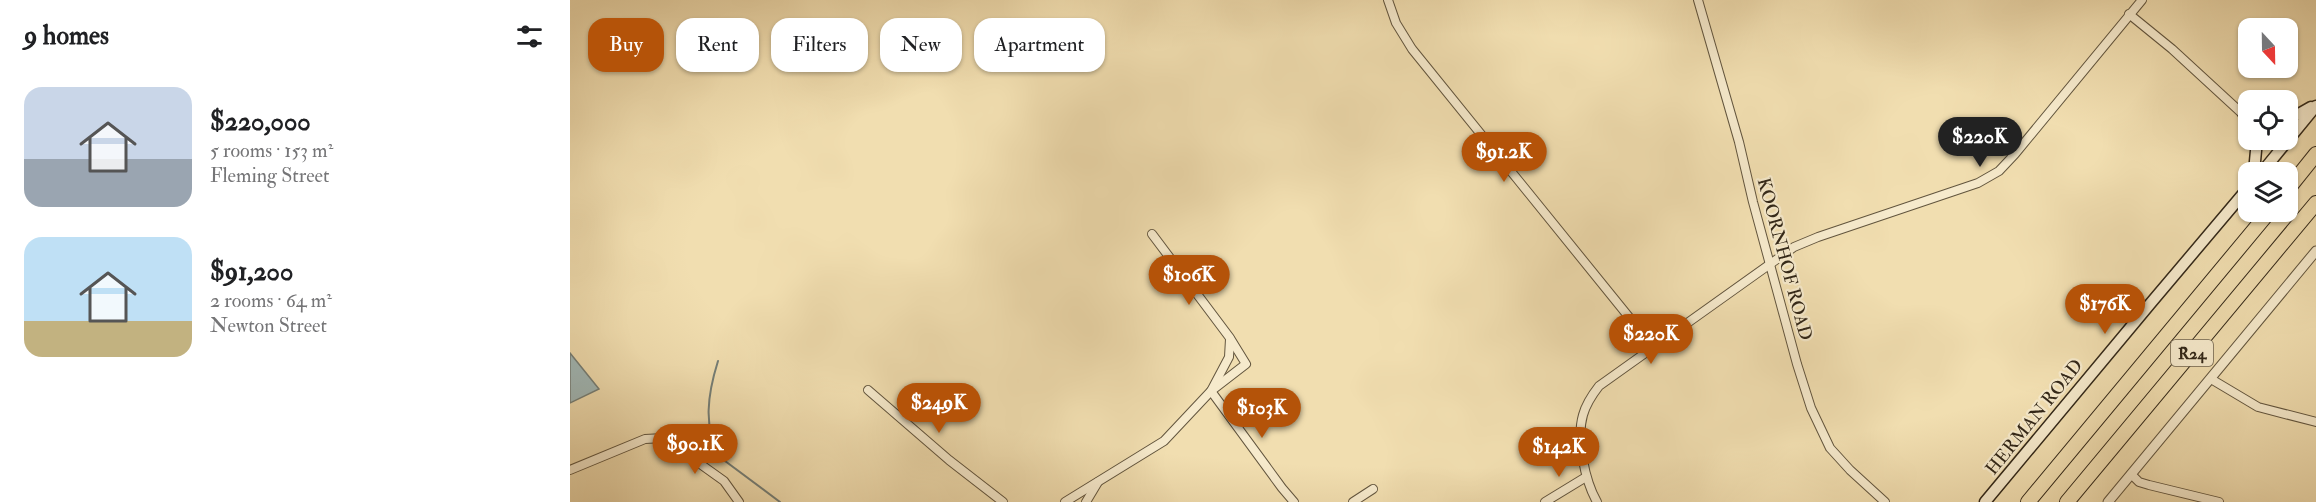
<!DOCTYPE html>
<html lang="en">
<head>
<meta charset="utf-8">
<style>
  body { margin:0; font-family:"IM FELL Double Pica",serif; background:#f6f6f6; color:#202124; height:100vh; display:flex; flex-direction:column; font-size:22px; white-space:nowrap }
  * { box-sizing:border-box; margin:0 }
  p { font-size:20px; color:#757577 }
  .icon { flex:none; width:33px; height:33px; fill:none; stroke:currentColor; stroke-width:2; stroke-linecap:round; stroke-linejoin:round }
  .map { position:relative; flex:1; overflow:hidden }
  .drawer { display:flex; flex-direction:column; background:#fff; width:570px }
  .drawer>* { flex:none }
  .hud { position:absolute; left:18px; top:18px; width:570px; height:54px; display:flex; gap:12px }
  .needle { width:39px; rotate:158deg }
  .tools { position:absolute; left:1668px; top:18px; display:grid; gap:12px }
  .tools a { display:grid; place-items:center; width:60px; height:60px; border-radius:12px; background:#fff; box-shadow:0 2px 4px #0004; font-size:30px }
  .price { position:absolute; translate:-50% -51px; padding:0 14px; border-radius:21px; background:#b45309; color:#fff; font-size:20px; line-height:39px; filter:drop-shadow(0 2px 3px #0008) }
  .price::after { content:''; position:absolute; left:50%; top:36px; width:18px; height:14px; margin-left:-9px; background:inherit; clip-path:polygon(0 0,100% 0,50% 100%) }
  .price.selected { background:#222; color:#fff }
  ul { padding:0; list-style:none }
  li { display:flex; align-items:center; gap:18px; height:150px; padding:0 24px }
  li span { display:grid; place-items:center; flex:none; width:168px; height:120px; border-radius:18px; color:#555 }
  li>.icon { margin-inline-start:auto }
  span .icon { width:72px; height:72px; fill:#fffc; stroke-width:1 }
  li b { font-size:26px }
  h2 { display:flex; justify-content:space-between; align-items:center; height:72px; padding:0 24px; font-size:26px }
  .tag { padding:0 21px; border-radius:18px; background:#fff; box-shadow:0 2px 4px #0004; font-size:21px; line-height:54px }
  .tag.selected { background:#b45309; color:#fff }
  main { display:flex; flex:1; min-height:0 }
  .map>svg:first-child { display:block }
  .water { fill:#a1b9b8; stroke:#757f78; stroke-width:1.5 }
  .lines { fill:none; stroke-linecap:round; stroke-linejoin:round }
  .stream { stroke:#757f78; stroke-width:2 }
  .minor-casing { stroke:#62553e; stroke-width:10 }
  .tertiary-casing { stroke:#62553e; stroke-width:11 }
  .secondary-casing { stroke:#322718; stroke-width:13 }
  .motorway-casing { stroke:#322718; stroke-width:16 }
  .minor { stroke:#f6eacc; stroke-width:8 }
  .tertiary { stroke:#f6eacc; stroke-width:9 }
  .secondary { stroke:#f6eacc; stroke-width:10 }
  .motorway { stroke:#f1deb0; stroke-width:14 }
  .labels { text-anchor:middle; stroke-width:4.5; stroke-linejoin:round; paint-order:stroke }
  .shield { fill:#f6eacc; stroke:#6d624e; stroke-width:1.5 }
  .shield-label { font-size:16px; font-weight:bold; fill:#322718 }
  .street-label { font-size:18px; fill:#322718; stroke:#f6eacc }
</style>
</head>
<body>
<main>
<section class="drawer">
<h2>9 homes<svg class="icon" aria-label="filters" viewBox="0 0 24 24"><path d="M4 7h16M4 17h16"/><circle cx="9" cy="7" r="2"/><circle cx="15" cy="17" r="2"/></svg></h2>
<ul>
<li><span style="background:linear-gradient(#c9d6e8 60%,#9aa5b1 0)"><svg class="icon" aria-label="home" viewBox="0 0 24 24"><path d="M3 11l9-7 9 7M6 9v11h12V9"/></svg></span><div><b>$220,000</b><p>5 rooms · 153 m²</p><p>Fleming Street</p></div></li>
<li><span style="background:linear-gradient(#bfe0f5 70%,#c2b280 0)"><svg class="icon" aria-label="home" viewBox="0 0 24 24"><path d="M3 11l9-7 9 7M6 9v11h12V9"/></svg></span><div><b>$91,200</b><p>2 rooms · 64 m²</p><p>Newton Street</p></div></li>
</ul>
</section>
<div class="map">
<svg width="1746" height="502" viewBox="0 0 1746 502">
  <rect width="100%" height="100%" fill="#f1deb0"/>
  <filter id="stains"><feTurbulence type="fractalNoise" baseFrequency=".00333" numOctaves="4"/><feColorMatrix values="0 0 0 0 .2 0 0 0 0 .09 0 0 0 0 .02 0 0 0 .5 -.17"/></filter>
  <radialGradient id="worn" r=".72"><stop offset=".6" stop-color="#630" stop-opacity="0"/><stop offset="1" stop-color="#630" stop-opacity=".3"/></radialGradient>
  <!-- water -->
  <polygon class="water" points="0,353 29,389 0,403"/>
  <g class="lines">
    <!-- stream -->
    <path class="stream" d="M 148,361 C 138,393 132,428 151,458 L 210,502"/>
    <defs>
      <g id="minor">
        <polyline points="818,0 826,23 842,49 1084,348"/>
        <polyline points="1128,0 1169,142 1183,202 1227,364 1241,408 1260,448 1280,470 1315,502"/>
        <polyline points="1559,14 1602,49 1677,118"/>
        <polyline points="1704,140 1712,147"/>
        <polyline points="660,339 659,357 641,391 712,488 724,502"/>
        <polyline points="1641,379 1688,407 1746,422"/>
        <polyline points="298,390 379,460 433,502"/>
        <polyline points="0,470 75,439 94,438 154,481 169,502"/>
        <polyline points="1561,474 1569,482 1579,485 1649,502"/>
        <polyline points="495,502 594,441 641,391 676,364 660,338 582,234"/>
        <polyline points="516,502 528,482"/>
        <polyline points="783,502 803,489"/>
        <polyline points="975,502 1016,477"/>
        <path d="M 1027,502 C 1015,481 1006,439 1013,415 C 1016,404 1022,395 1029,386 L 1224,247 L 1248,237 L 1408,183 L 1429,171 L 1445,154 L 1572,0"/>
      </g>
      <polyline id="tertiary" points="1538,502 1746,251"/>
      <g id="secondary">
        <polyline points="1674,115 1678,122"/>
        <polyline points="1718,120 1741,107"/>
        <polyline points="1684,172 1687,140"/>
        <polyline points="1692,172 1746,106"/>
        <polyline points="1415,502 1580,304 1678,188"/>
      </g>
      <g id="motorway">
        <polyline points="1718,189 1746,154"/>
        <polyline points="1458,502 1699,212"/>
        <polyline points="1497,502 1746,203"/>
      </g>
    </defs>
    <!-- minor casing -->
    <use href="#minor" class="minor-casing"/>
    <!-- tertiary casing -->
    <use href="#tertiary" class="tertiary-casing"/>
    <!-- secondary casing -->
    <use href="#secondary" class="secondary-casing"/>
    <!-- motorway casing -->
    <use href="#motorway" class="motorway-casing"/>
    <!-- minor -->
    <use href="#minor" class="minor"/>
    <!-- tertiary -->
    <use href="#tertiary" class="tertiary"/>
    <!-- secondary -->
    <use href="#secondary" class="secondary"/>
    <!-- motorway -->
    <use href="#motorway" class="motorway"/>
  </g>
  <g class="labels">
    <!-- shield labels -->
    <rect class="shield" x="1601" y="340" width="42" height="26" rx="4.5"/>
    <g class="shield-label">
      <text x="1622" y="359">R24</text>
    </g>
    <!-- street labels -->
    <g class="street-label">
      <text transform="translate(1215 259) rotate(75)" y="6">KOORNHOF ROAD</text>
      <text transform="translate(1464 417) rotate(-51)" y="6">HERMAN ROAD</text>
    </g>
  </g>
  <rect width="100%" height="100%" filter="url(#stains)"/>
  <rect width="100%" height="100%" fill="url(#worn)"/>
</svg>
<div class="tools">
<a><svg class="needle" viewBox="-14 -14 28 28"><path d="M0-13l5 13h-10z" fill="#e53935"/><path d="M0 13l5-13h-10z" fill="#757577"/></svg></a>
<a><svg class="icon" aria-label="locate" viewBox="0 0 24 24"><circle cx="12" cy="12" r="6"/><path d="M12 2v4M12 18v4M2 12h4M18 12h4"/></svg></a>
<a><svg class="icon" aria-label="layers" viewBox="0 0 24 24"><path d="M12 4l9 5-9 5-9-5zM3 14l9 5 9-5"/></svg></a>
</div>
<b class="price selected" style="left:1410px;top:168px">$220K</b>
<b class="price" style="left:934px;top:183px">$91.2K</b>
<b class="price" style="left:619px;top:306px">$106K</b>
<b class="price" style="left:1535px;top:335px">$176K</b>
<b class="price" style="left:1081px;top:365px">$220K</b>
<b class="price" style="left:369px;top:434px">$249K</b>
<b class="price" style="left:692px;top:439px">$103K</b>
<b class="price" style="left:125px;top:475px">$90.1K</b>
<b class="price" style="left:989px;top:478px">$142K</b>
<div class="hud">
<a class="tag selected">Buy</a>
<a class="tag">Rent</a>
<a class="tag">Filters</a>
<a class="tag">New</a>
<a class="tag">Apartment</a>
</div>
</div>
</main>
</body>
</html>
